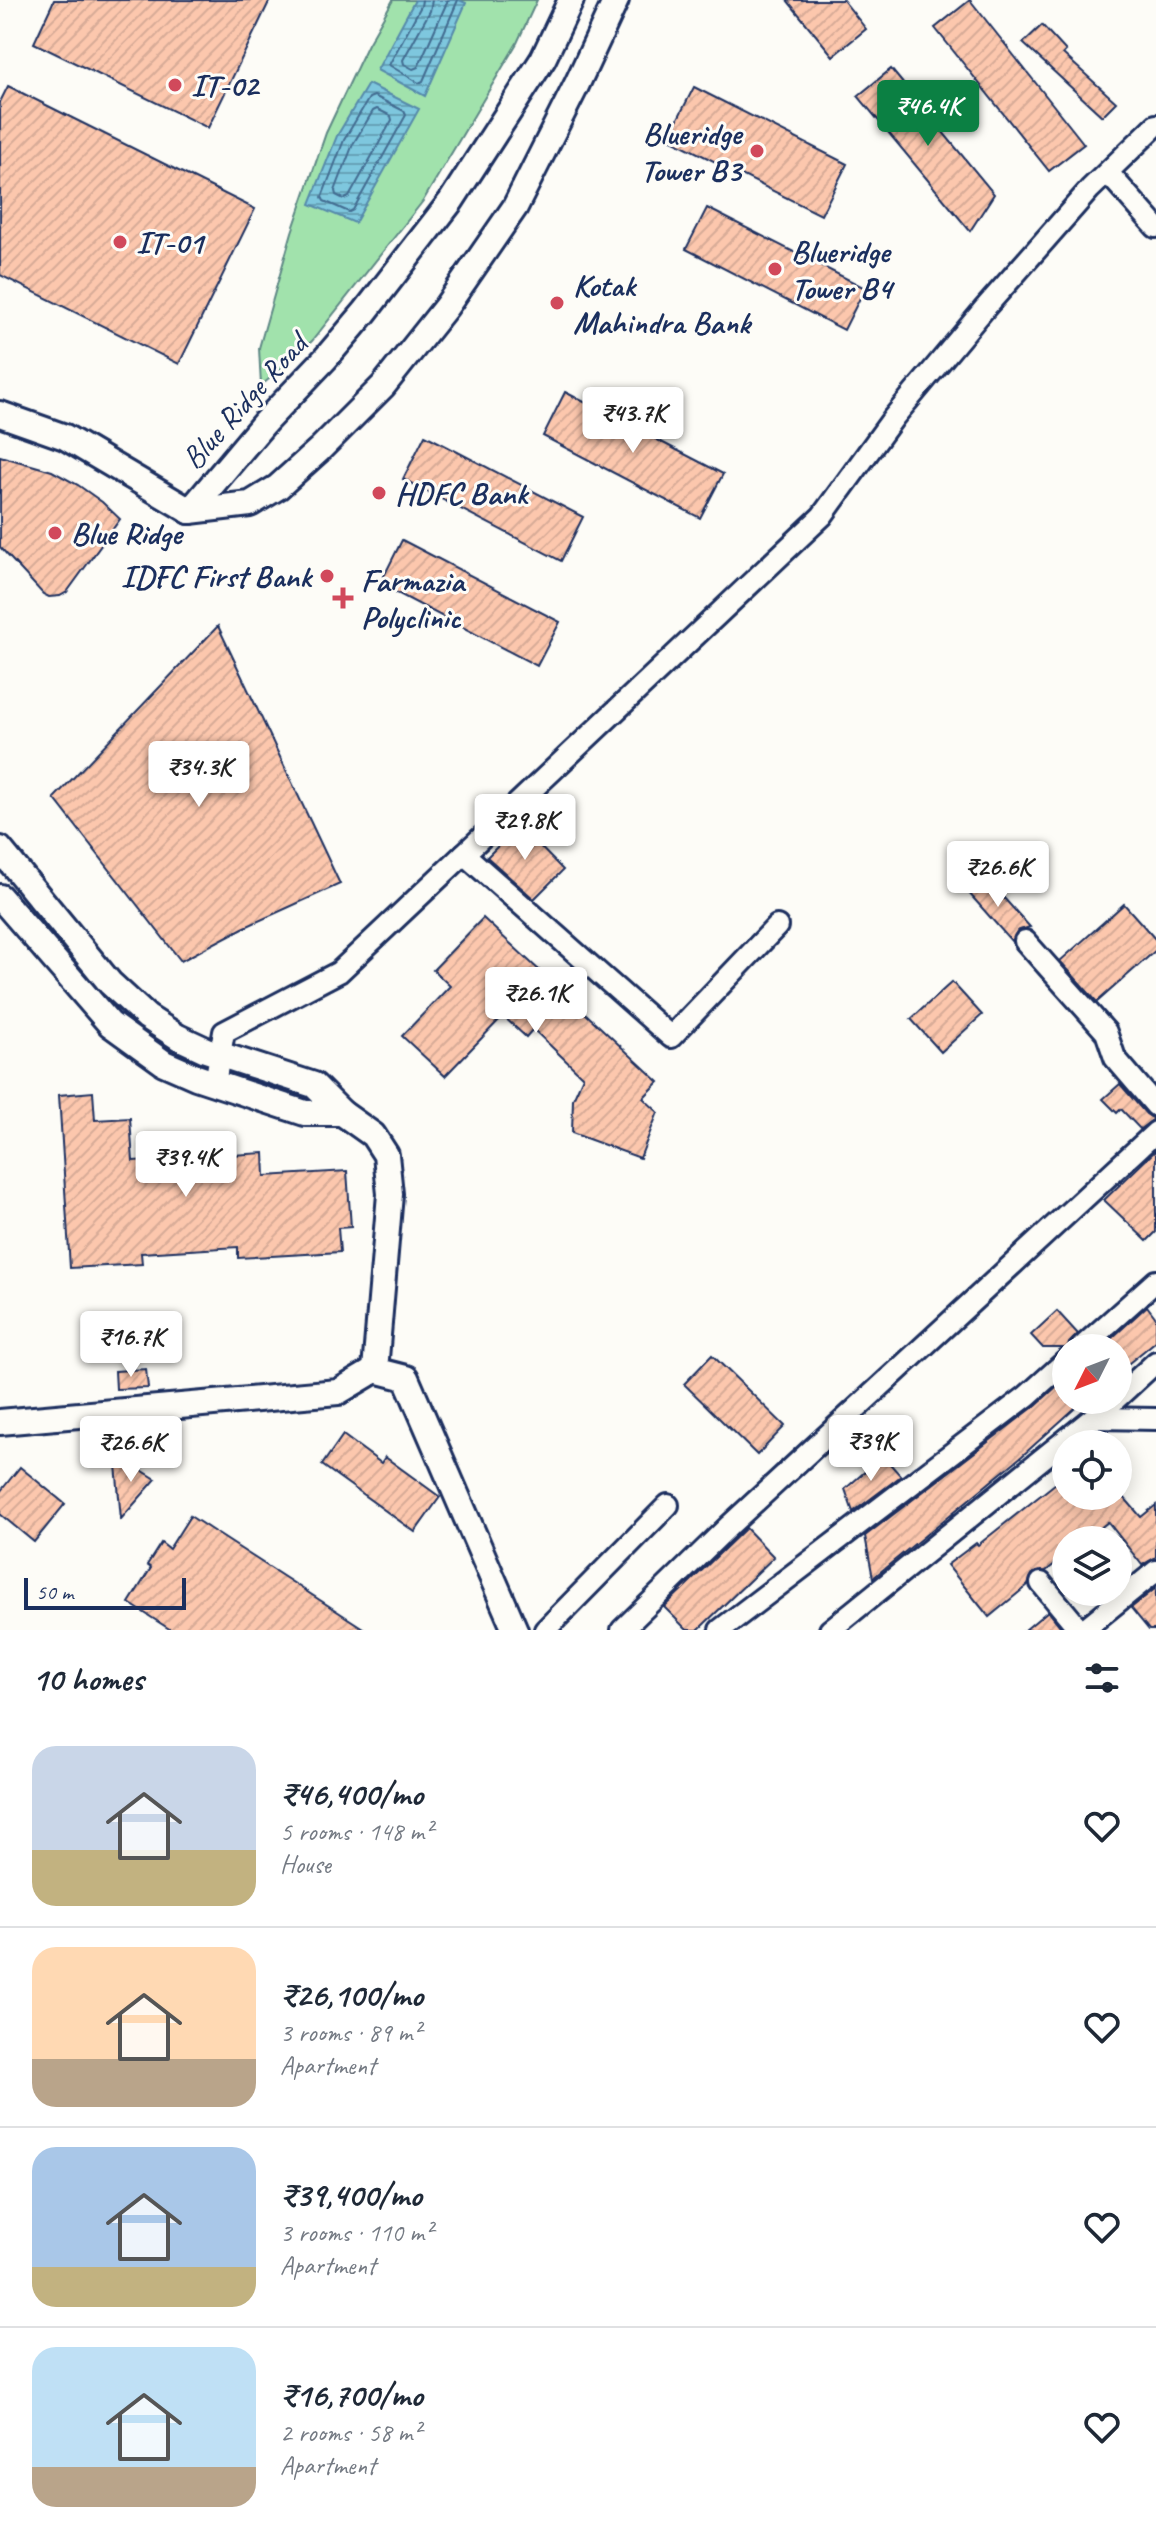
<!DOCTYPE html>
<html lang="en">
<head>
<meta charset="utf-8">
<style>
  body { margin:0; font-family:Caveat,sans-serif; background:#f2f2f3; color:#1f2937; height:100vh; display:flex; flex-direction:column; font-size:30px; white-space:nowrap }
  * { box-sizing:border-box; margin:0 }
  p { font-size:26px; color:#747a83 }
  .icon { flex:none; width:44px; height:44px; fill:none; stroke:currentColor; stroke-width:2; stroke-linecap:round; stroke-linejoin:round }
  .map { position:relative; height:1630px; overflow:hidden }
  .sheet { display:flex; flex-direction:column; background:#fff; flex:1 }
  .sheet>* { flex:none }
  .needle { width:52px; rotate:228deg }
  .fabs { position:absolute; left:1052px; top:1334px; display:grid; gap:16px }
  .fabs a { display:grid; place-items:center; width:80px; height:80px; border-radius:50%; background:#fff; box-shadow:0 4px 20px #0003; font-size:40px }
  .scale { position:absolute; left:24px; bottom:20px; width:162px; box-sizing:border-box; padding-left:8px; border:4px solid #1b2f5e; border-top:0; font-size:22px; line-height:28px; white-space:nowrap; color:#1b2f5e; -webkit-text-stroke:6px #fdfcf7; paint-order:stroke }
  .price { position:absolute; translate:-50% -68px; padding:0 18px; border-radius:8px; background:#fff; color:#222; font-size:26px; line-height:52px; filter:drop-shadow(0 2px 4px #0008) }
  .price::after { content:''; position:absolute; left:50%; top:48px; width:24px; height:18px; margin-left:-12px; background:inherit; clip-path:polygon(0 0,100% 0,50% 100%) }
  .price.on { background:#0b8043; color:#fff }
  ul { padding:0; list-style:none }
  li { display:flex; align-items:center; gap:24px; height:200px; padding:0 32px }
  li+li { border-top:2px solid #e0e1e3 }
  li span { display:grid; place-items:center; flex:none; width:224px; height:160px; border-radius:24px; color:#555 }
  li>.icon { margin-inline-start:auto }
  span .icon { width:96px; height:96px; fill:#fffc; stroke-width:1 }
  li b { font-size:34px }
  h2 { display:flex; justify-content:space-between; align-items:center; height:96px; padding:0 32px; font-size:34px }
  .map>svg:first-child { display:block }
  .garden { fill:#a1e2ac; stroke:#5e8885; stroke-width:2 }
  .water { fill:url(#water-rules); stroke:#568aab; stroke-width:2 }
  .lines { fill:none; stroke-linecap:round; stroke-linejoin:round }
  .shore { stroke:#436c91; stroke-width:2 }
  .building { fill:url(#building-hatch); stroke:#1b2f5e; stroke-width:2 }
  .minor-casing { stroke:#1b2f5e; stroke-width:26 }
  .tertiary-casing { stroke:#1b2f5e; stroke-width:30 }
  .minor { stroke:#fdfcf7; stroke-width:20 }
  .tertiary { stroke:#fdfcf7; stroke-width:24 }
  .poi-dot { fill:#d1495b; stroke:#fdfcf7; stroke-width:3 }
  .labels { text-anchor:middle; stroke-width:6; stroke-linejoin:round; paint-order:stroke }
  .poi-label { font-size:32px; font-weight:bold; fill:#1b2f5e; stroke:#fdfcf7; text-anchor:start }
  .street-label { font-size:32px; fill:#1b2f5e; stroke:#fdfcf7 }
</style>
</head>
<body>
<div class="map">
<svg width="1156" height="1630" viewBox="0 0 1156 1630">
  <defs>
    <pattern id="water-rules" width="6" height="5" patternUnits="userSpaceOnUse" patternTransform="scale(2)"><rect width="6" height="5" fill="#7ec7de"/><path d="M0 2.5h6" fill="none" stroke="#66a2b7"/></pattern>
    <pattern id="building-hatch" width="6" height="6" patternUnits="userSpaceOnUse" patternTransform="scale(2)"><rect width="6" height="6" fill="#fcc7ad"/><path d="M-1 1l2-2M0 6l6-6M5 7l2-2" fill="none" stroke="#d7ab97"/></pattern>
  </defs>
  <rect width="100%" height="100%" fill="#fdfcf7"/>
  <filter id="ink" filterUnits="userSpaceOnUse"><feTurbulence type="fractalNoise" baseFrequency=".0125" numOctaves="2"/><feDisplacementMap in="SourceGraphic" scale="16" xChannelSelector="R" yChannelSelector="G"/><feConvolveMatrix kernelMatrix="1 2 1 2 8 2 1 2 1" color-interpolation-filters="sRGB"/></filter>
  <g filter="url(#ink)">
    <!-- garden -->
    <polygon class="garden" points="393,0 537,0 517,43 423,201 312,341 261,386 259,348 292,232 326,133 368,44"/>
    <!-- water -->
    <g class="water">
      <polygon points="415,0 459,0 466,3 425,96 377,70"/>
      <polygon points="368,84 419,109 355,223 310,204 337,136"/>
    </g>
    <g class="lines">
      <!-- shore -->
      <g class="shore">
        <polyline points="422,0 421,6 389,65 419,83 423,81 458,0"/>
        <polyline points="432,0 430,11 403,60 404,64 413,69 418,67 448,0"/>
        <polygon points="374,96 404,111 406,115 353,210 349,212 324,201 322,197 344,140 369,98"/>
        <polygon points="377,109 391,116 392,120 349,197 344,199 336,195 335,191 353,144 373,111"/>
      </g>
    </g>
    <!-- building -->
    <g class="building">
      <polygon points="54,0 270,0 208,128 34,43"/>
      <polygon points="787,0 843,0 866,29 833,56"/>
      <polygon points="970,0 1084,144 1049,171 935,28"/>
      <polygon points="1042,25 1066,51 1063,54 1116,102 1102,116 1023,43"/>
      <polygon points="891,69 994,194 970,231 858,96"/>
      <polygon points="8,86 255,209 179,364 0,275 0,102"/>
      <polygon points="694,87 847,164 821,215 668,138"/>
      <polygon points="707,208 865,288 844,330 686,249"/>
      <polygon points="565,392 723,474 700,518 543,436"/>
      <polygon points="425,435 583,517 561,561 403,479"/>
      <polygon points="0,456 52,471 78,485 102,502 120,519 67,592 60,596 49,597 43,594 0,547"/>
      <polygon points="402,540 560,622 537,666 380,584"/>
      <polygon points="218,626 340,884 243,928 181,961 54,798"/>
      <polygon points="519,825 563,870 534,899 487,857"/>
      <polygon points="985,877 1030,927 1017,931 1012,942 968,892"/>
      <polygon points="1124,904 1156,940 1156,950 1097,1002 1060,961"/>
      <polygon points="483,918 659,1082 643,1098 658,1112 640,1158 572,1133 573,1099 583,1077 533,1029 526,1037 503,1016 445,1076 402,1036 450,986 433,970"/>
      <polygon points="952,982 982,1015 941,1052 911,1019"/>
      <polygon points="1120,1084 1146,1114 1154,1119 1140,1129 1121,1109 1117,1113 1103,1099"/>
      <polygon points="93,1092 95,1120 130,1118 133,1161 264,1153 265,1176 347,1171 351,1227 338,1228 340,1252 238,1258 238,1247 141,1253 142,1264 70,1268 59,1095"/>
      <polygon points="1156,1150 1156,1232 1147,1241 1104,1200"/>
      <polygon points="1147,1306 1156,1318 1156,1341 1118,1372 1118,1348 1101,1348"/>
      <polygon points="1057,1311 1078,1334 1069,1343 1068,1348 1043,1348 1031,1335"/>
      <polygon points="712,1355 785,1426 757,1455 684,1384"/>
      <polygon points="146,1369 148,1388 116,1389 115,1371"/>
      <polygon points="1066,1378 1066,1400 1084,1400 1022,1456 873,1578 865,1536 1035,1406"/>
      <polygon points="343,1435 381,1463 385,1457 440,1497 415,1532 322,1465"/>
      <polygon points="115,1454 156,1479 121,1519"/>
      <polygon points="883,1456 901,1476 853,1512 845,1489"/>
      <polygon points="20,1467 65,1504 34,1542 0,1514 0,1492"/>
      <polygon points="1066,1475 1066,1496 1123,1496 1141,1517 1156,1505 1156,1557 1142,1565 1108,1522 1085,1540 1066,1540 1066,1555 1046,1571 1033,1573 1028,1585 989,1617 947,1565 976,1543 978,1545"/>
      <polygon points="190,1516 366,1630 171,1630 129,1603 151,1568 147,1565 161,1543 169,1549"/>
      <polygon points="746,1528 774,1557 698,1630 687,1630 664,1607"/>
      <polygon points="1156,1588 1156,1630 1149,1630 1131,1608"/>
      <polygon points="1048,1611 1063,1630 1025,1630"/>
    </g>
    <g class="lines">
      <defs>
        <g id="minor">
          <polyline points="1109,174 1156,227"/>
          <polyline points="464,854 671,1037 777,926"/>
          <polyline points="1025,941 1106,1032 1115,1058 1156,1106"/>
          <polyline points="215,1083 224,1032 339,972 822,516 894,417 985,308 1090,189 1156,125"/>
          <polyline points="1081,1348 1156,1281"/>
          <polyline points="1118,1397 1156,1362"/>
          <polyline points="1095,1418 1156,1419"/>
          <polyline points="1041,1583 1080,1630"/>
          <polyline points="545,1630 668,1505"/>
          <polyline points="622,1630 730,1525 1156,1132"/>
          <polyline points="720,1630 1027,1396 1066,1361"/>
          <polyline points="830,1630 1115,1400"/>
          <polyline points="1083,1630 1156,1571"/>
        </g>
        <g id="tertiary">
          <polyline points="0,414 65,437 190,511"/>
          <polyline points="190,511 250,504 278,487 319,450 383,386 446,307 515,207 576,86 616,0"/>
          <polyline points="190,511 265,422 325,359 365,312 451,201 543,59 571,0"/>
          <polyline points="0,849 110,983 147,1017 178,1037 206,1050 314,1085 342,1113 373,1135 386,1155 390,1194 375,1370"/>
          <polyline points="0,897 110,1024 164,1063 196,1077 305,1113 342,1113"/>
          <polyline points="0,1422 338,1392 375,1370 406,1378 515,1630"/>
        </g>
      </defs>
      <!-- minor casing -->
      <use href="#minor" class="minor-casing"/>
      <!-- tertiary casing -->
      <use href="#tertiary" class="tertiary-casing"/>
      <!-- minor -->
      <use href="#minor" class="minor"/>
      <!-- tertiary -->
      <use href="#tertiary" class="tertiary"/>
    </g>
  </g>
  <!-- markers -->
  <g class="poi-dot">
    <circle cx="175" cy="85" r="8"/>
    <circle cx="757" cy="151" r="8"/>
    <circle cx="120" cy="242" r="8"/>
    <circle cx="775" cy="269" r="8"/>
    <circle cx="557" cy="303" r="8"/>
    <circle cx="379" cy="493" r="8"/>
    <circle cx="55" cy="533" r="8"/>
    <circle cx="327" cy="576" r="8"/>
    <path d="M339 586h8v8h8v8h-8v8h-8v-8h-8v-8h8z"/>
  </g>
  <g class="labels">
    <!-- poi labels -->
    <g class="poi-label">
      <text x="191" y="96">IT-02</text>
      <text x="741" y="144" text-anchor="end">Blueridge<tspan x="741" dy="37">Tower B3</tspan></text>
      <text x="136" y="253">IT-01</text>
      <text x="791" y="262">Blueridge<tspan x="791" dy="37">Tower B4</tspan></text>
      <text x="573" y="296">Kotak<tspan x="573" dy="37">Mahindra Bank</tspan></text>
      <text x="395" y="504">HDFC Bank</text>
      <text x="71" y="544">Blue Ridge</text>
      <text x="311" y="587" text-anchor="end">IDFC First Bank</text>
      <text x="361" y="591">Farmazia<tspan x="361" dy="37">Polyclinic</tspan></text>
    </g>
    <!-- street labels -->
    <g class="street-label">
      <text transform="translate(244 401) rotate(-48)" y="11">Blue Ridge Road</text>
    </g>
  </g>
</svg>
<div class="fabs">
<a><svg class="needle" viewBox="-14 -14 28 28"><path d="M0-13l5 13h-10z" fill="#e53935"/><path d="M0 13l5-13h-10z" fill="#747a83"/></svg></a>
<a><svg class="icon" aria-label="locate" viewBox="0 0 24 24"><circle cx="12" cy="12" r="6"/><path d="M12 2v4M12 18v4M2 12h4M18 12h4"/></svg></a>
<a><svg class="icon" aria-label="layers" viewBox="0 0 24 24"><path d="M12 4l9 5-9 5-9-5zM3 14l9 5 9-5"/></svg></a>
</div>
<div class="scale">50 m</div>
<b class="price on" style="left:928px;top:148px">₹46.4K</b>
<b class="price" style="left:633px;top:455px">₹43.7K</b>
<b class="price" style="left:199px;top:809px">₹34.3K</b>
<b class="price" style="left:525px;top:862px">₹29.8K</b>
<b class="price" style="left:998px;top:909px">₹26.6K</b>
<b class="price" style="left:536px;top:1035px">₹26.1K</b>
<b class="price" style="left:186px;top:1199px">₹39.4K</b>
<b class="price" style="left:131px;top:1379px">₹16.7K</b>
<b class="price" style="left:871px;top:1483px">₹39K</b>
<b class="price" style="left:131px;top:1484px">₹26.6K</b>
</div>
<section class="sheet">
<h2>10 homes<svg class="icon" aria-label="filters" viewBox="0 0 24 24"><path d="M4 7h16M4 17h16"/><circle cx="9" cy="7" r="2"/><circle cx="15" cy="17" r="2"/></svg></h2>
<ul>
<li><span style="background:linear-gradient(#c9d6e8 65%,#c2b280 0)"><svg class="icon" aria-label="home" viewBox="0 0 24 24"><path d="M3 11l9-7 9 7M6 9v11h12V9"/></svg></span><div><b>₹46,400/mo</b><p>5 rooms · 148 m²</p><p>House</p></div><svg class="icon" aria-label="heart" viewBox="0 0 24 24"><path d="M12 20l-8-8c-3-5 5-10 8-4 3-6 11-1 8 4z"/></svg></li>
<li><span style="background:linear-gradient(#ffd9b3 70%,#b9a48a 0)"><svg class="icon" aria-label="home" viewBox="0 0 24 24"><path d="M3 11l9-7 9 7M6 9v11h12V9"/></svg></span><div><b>₹26,100/mo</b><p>3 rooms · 89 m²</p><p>Apartment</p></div><svg class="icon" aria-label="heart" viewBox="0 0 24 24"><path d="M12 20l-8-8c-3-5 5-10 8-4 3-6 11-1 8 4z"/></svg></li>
<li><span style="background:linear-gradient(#a9c7e8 75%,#c2b280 0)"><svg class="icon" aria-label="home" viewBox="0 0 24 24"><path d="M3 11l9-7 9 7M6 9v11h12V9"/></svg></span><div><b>₹39,400/mo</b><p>3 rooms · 110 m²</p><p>Apartment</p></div><svg class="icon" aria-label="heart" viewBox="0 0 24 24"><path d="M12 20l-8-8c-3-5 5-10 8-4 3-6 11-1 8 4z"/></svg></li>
<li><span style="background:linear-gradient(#bfe0f5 75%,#b9a48a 0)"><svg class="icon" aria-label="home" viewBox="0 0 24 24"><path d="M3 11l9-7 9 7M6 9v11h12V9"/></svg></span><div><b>₹16,700/mo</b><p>2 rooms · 58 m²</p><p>Apartment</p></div><svg class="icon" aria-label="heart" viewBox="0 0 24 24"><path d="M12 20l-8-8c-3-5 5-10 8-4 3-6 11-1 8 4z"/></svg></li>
</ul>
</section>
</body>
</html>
